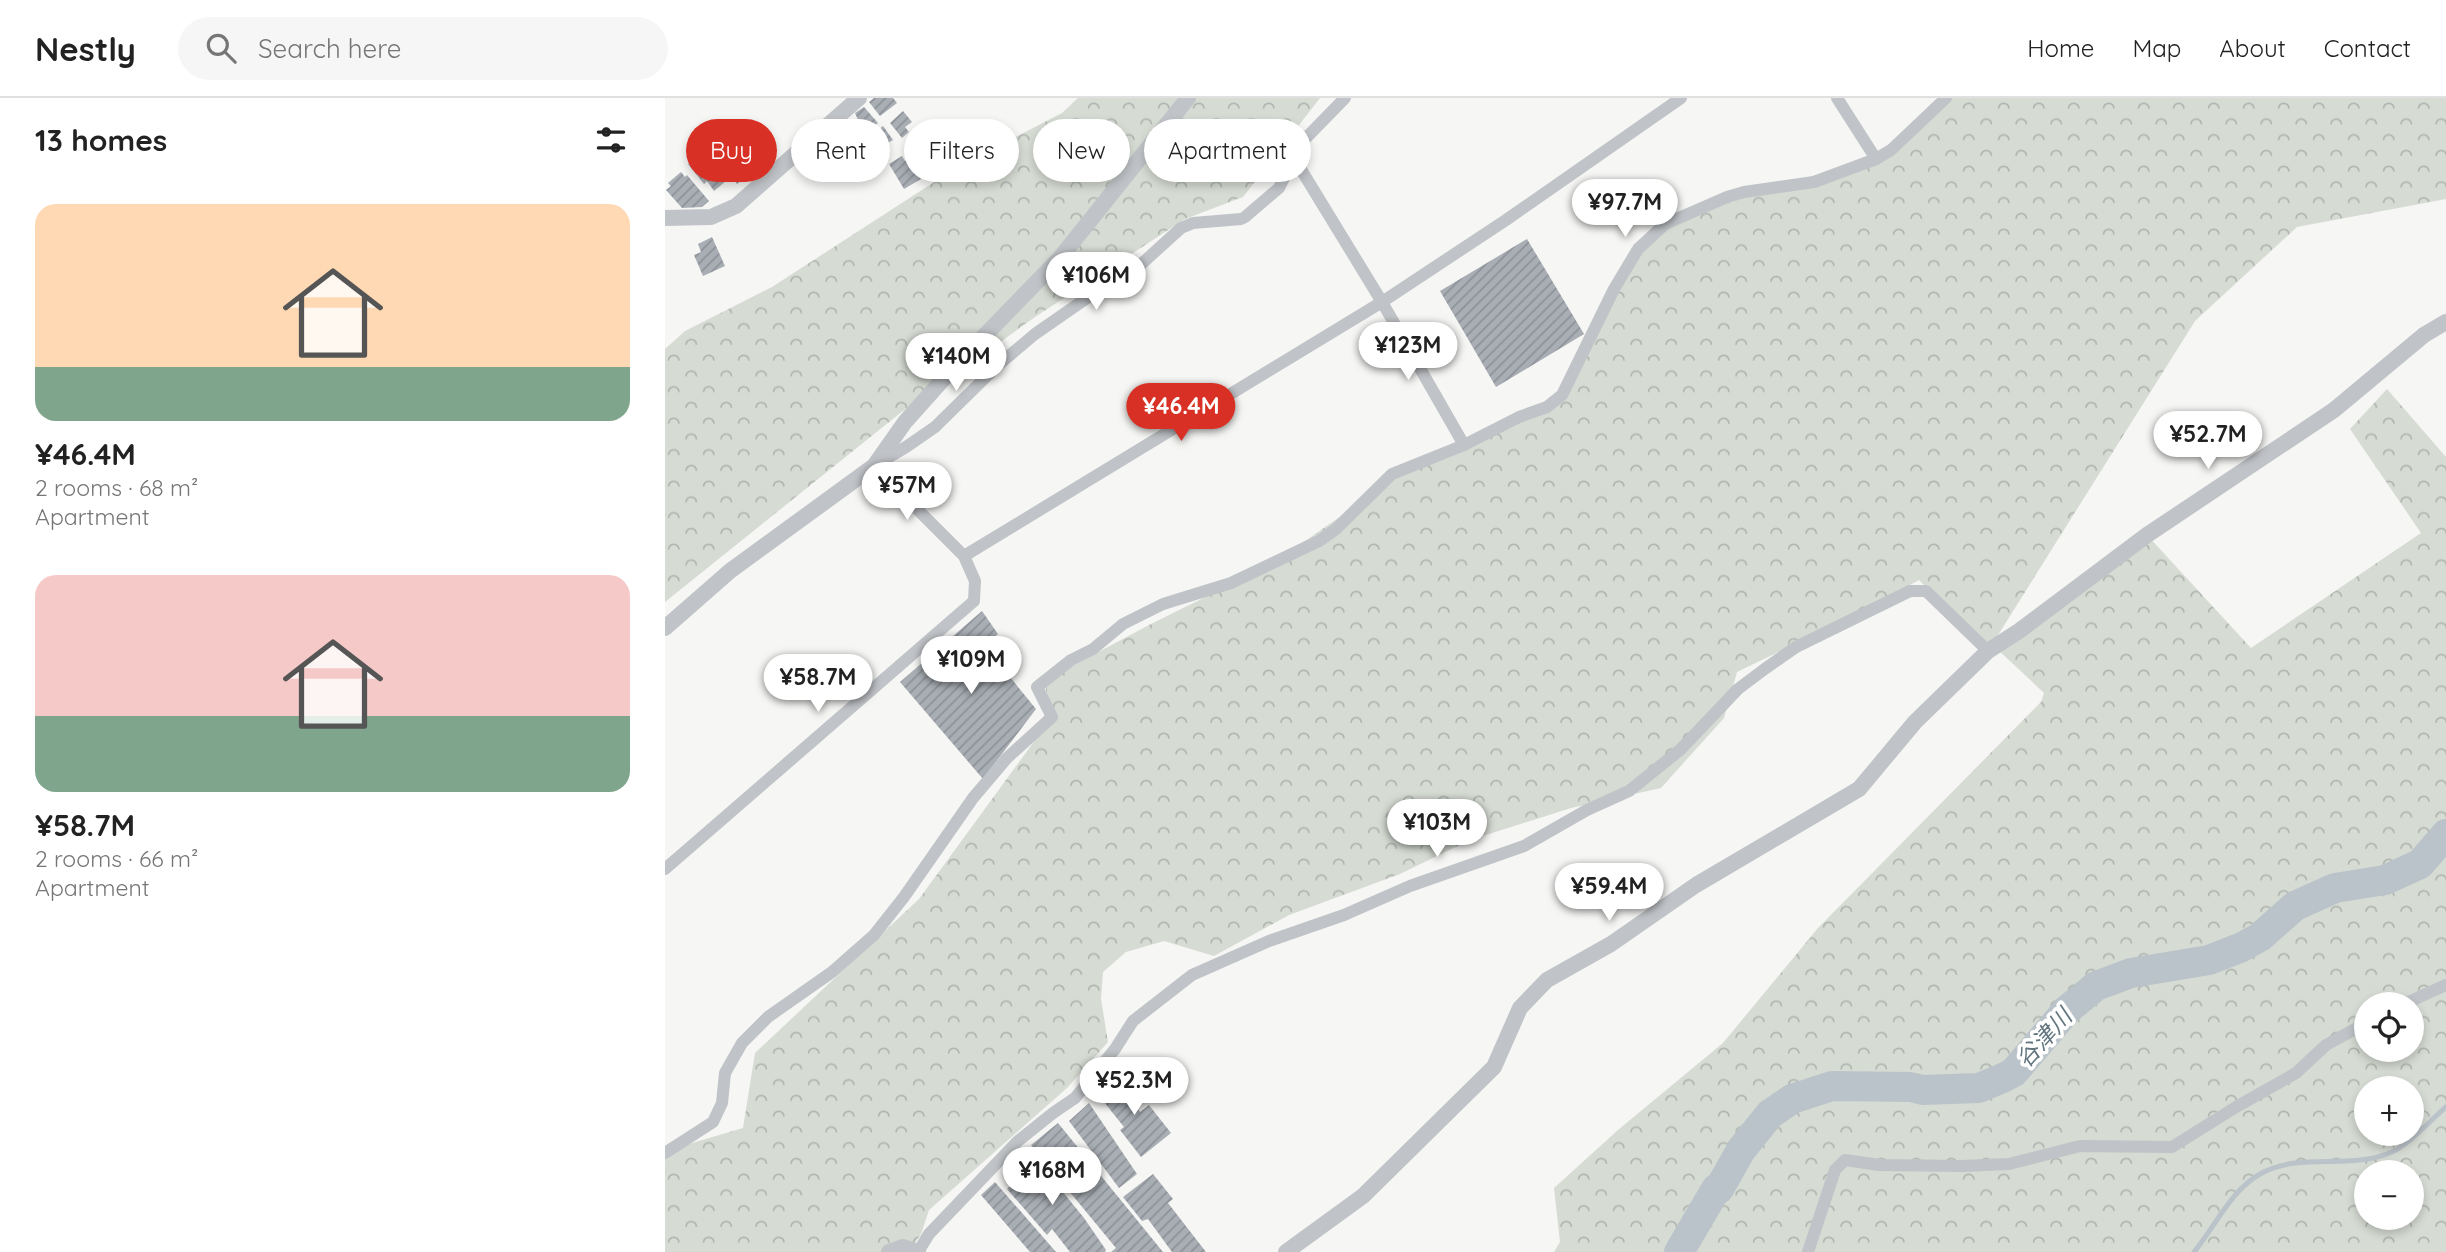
<!DOCTYPE html>
<html lang="en">
<head>
<meta charset="utf-8">
<style>
  body { margin:0; font-family:Quicksand,"Noto Sans JP",sans-serif; background:#f6f6f6; color:#222; height:100vh; display:flex; flex-direction:column; font-size:26px; white-space:nowrap }
  * { box-sizing:border-box; margin:0 }
  p { font-size:23px; color:#767676 }
  .icon { flex:none; width:38px; height:38px; fill:none; stroke:currentColor; stroke-width:2; stroke-linecap:round; stroke-linejoin:round }
  .map { position:relative; flex:1; overflow:hidden }
  .panel { display:flex; flex-direction:column; background:#fff; width:665px }
  .panel>* { flex:none }
  .banner { position:absolute; left:21px; top:21px; width:665px; height:63px; display:flex; gap:14px }
  .controls { position:absolute; left:1689px; top:894px; display:grid; gap:14px }
  .controls a { display:grid; place-items:center; width:70px; height:70px; border-radius:50%; background:#fff; box-shadow:0 4px 10px #0003; font-size:35px }
  .price { position:absolute; translate:-50% -60px; padding:0 16px; border-radius:24px; background:#fff; color:#222; font-size:23px; line-height:46px; filter:drop-shadow(0 2px 4px #0008) }
  .price::after { content:''; position:absolute; left:50%; top:42px; width:21px; height:16px; margin-left:-10px; background:inherit; clip-path:polygon(0 0,100% 0,50% 100%) }
  .price.active { background:#d93025; color:#fff }
  ul { padding:0; list-style:none }
  li { display:grid; align-content:center; gap:14px; height:371px; padding:0 35px }
  li span { display:grid; place-items:center; height:217px; border-radius:21px; color:#555 }
  li>.icon { margin-inline-start:auto }
  span .icon { width:126px; height:126px; fill:#fffc; stroke-width:1 }
  li b { font-size:30px }
  h2 { display:flex; justify-content:space-between; align-items:center; height:84px; padding:0 35px; font-size:30px }
  .pill { padding:0 24px; border-radius:32px; background:#fff; box-shadow:0 4px 10px #0003; font-size:24px; line-height:63px }
  .pill.active { background:#d93025; color:#fff }
  header { display:flex; align-items:center; gap:42px; box-sizing:border-box; height:98px; padding:0 35px; background:#fff; border-bottom:2px solid #e0e0e0 }
  header strong { font-size:33px }
  nav { display:flex; gap:38px; margin-inline-start:auto; font-size:24px }
  .search { width:490px; height:63px; background:#f6f6f6; display:flex; align-items:center; gap:18px; box-sizing:border-box; padding:0 24px; border-radius:38px; color:#767676; font-size:26px }
  main { display:flex; flex:1; min-height:0 }
  .map>svg:first-child { display:block }
  .forest { fill:url(#forest-crowns); fill-rule:evenodd }
  .lines { fill:none; stroke-linecap:round; stroke-linejoin:round }
  .stream { stroke:#bac3c9; stroke-width:5 }
  .river { stroke:#bac3c9; stroke-width:30 }
  .building { fill:url(#building-hatch) }
  .minor { stroke:#c0c3c7; stroke-width:12 }
  .tertiary { stroke:#c0c3c7; stroke-width:16 }
  .labels { text-anchor:middle; stroke-width:7; stroke-linejoin:round; paint-order:stroke }
  .water-label { font-size:23px; font-style:italic; fill:#63767f; stroke:#fff }
</style>
</head>
<body>
<header>
<strong>Nestly</strong>
<div class="search"><svg class="icon" aria-label="search" viewBox="0 0 24 24"><circle cx="10" cy="10" r="6"/><path d="M15 15l6 6"/></svg>Search here</div>
<nav><a>Home</a><a>Map</a><a>About</a><a>Contact</a></nav>
</header>
<main>
<section class="panel">
<h2>13 homes<svg class="icon" aria-label="filters" viewBox="0 0 24 24"><path d="M4 7h16M4 17h16"/><circle cx="9" cy="7" r="2"/><circle cx="15" cy="17" r="2"/></svg></h2>
<ul>
<li><span style="background:linear-gradient(#ffd9b3 75%,#7fa58c 0)"><svg class="icon" aria-label="home" viewBox="0 0 24 24"><path d="M3 11l9-7 9 7M6 9v11h12V9"/></svg></span><div><b>¥46.4M</b><p>2 rooms · 68 m²</p><p>Apartment</p></div></li>
<li><span style="background:linear-gradient(#f6c9c9 65%,#7fa58c 0)"><svg class="icon" aria-label="home" viewBox="0 0 24 24"><path d="M3 11l9-7 9 7M6 9v11h12V9"/></svg></span><div><b>¥58.7M</b><p>2 rooms · 66 m²</p><p>Apartment</p></div></li>
</ul>
</section>
<div class="map">
<svg width="1781" height="1154" viewBox="0 0 1781 1154">
  <defs>
    <pattern id="forest-crowns" width="20" height="18" patternUnits="userSpaceOnUse" patternTransform="scale(1.75)"><rect width="20" height="18" fill="#d6dbd3"/><path d="M2 6a3 3 0 1 1 6 0M12 15a3 3 0 1 1 6 0" fill="none" stroke="#b1b6b1"/></pattern>
    <pattern id="building-hatch" width="6" height="6" patternUnits="userSpaceOnUse" patternTransform="scale(1.75)"><rect width="6" height="6" fill="#a8aeb4"/><path d="M-1 1l2-2M0 6l6-6M5 7l2-2" fill="none" stroke="#8d9298"/></pattern>
  </defs>
  <rect width="100%" height="100%" fill="#f6f6f4"/>
  <!-- forest -->
  <g class="forest">
    <polygon points="413,0 655,0 578,99 520,121 370,219 234,316 0,504 0,251 20,233 107,189 294,68 397,15"/>
    <polygon points="1283,0 1781,0 1781,101 1632,129 1530,223 1323,553 1254,482 1188,518 1072,574 1059,620 996,690 906,710 805,742 735,776 624,817 549,858 499,843 461,854 438,874 436,901 443,944 402,990 264,1112 256,1136 244,1154 0,1154 0,1053 78,1030 90,955 254,801 387,619 379,583 486,526 609,465 727,382 884,312 949,191 1000,126 1106,90 1211,61"/>
    <path d="M 1722,291 L 1781,359 L 1781,1154 L 889,1154 L 895,1144 L 889,1090 L 953,1032 L 1058,945 L 1153,830 L 1376,604 L 1379,595 L 1330,549 L 1482,437 L 1586,550 L 1756,435 L 1685,331 ZM 1701,906 L 1746,906 L 1746,952 L 1701,952 ZM 1701,990 L 1746,990 L 1746,1036 L 1701,1036 ZM 1701,1074 L 1746,1074 L 1746,1120 L 1701,1120 Z"/>
  </g>
  <g class="lines">
    <!-- stream -->
    <path class="stream" d="M 1529,1154 C 1550,1129 1565,1093 1595,1076 C 1636,1053 1684,1073 1727,1054 C 1742,1048 1767,1021 1781,1009"/>
    <!-- river -->
    <polyline class="river" points="1014,1154 1051,1091 1054,1091 1076,1052 1105,1016 1127,1001 1167,988 1245,989 1258,992 1314,990 1340,979 1349,974 1402,912 1431,888 1466,875 1544,862 1577,849 1595,839 1630,808 1670,790 1720,782 1755,766 1781,736"/>
  </g>
  <!-- building -->
  <g class="building">
    <polygon points="209,0 228,0 232,5 215,18 204,4"/>
    <polygon points="199,9 213,25 199,35 190,15"/>
    <polygon points="238,13 247,24 240,29 244,34 237,40 225,25"/>
    <polygon points="284,25 301,45 288,56 271,36"/>
    <polygon points="218,28 228,42 221,46 224,51 215,58 203,41"/>
    <polygon points="267,40 281,62 265,72 251,50"/>
    <polygon points="40,56 61,83 49,93 42,83 39,86 23,66"/>
    <polygon points="237,58 240,63 244,61 256,81 239,91 224,66"/>
    <polygon points="75,73 79,80 72,86 66,78"/>
    <polygon points="16,74 20,79 22,77 44,103 37,109 17,110 1,92 6,88 3,85"/>
    <polygon points="47,139 60,168 38,178 29,157 36,154 33,146"/>
    <polygon points="862,141 919,236 831,289 775,193"/>
    <polygon points="317,513 333,536 319,547 371,611 318,681 235,584"/>
    <polygon points="451,974 464,991 462,997 475,1014 484,1007 506,1035 476,1059 455,1032 459,1029 439,1004 445,999 435,987"/>
    <polygon points="424,1005 472,1076 454,1090 404,1023"/>
    <polygon points="393,1025 498,1154 446,1154 451,1150 366,1047"/>
    <polygon points="363,1051 419,1120 441,1152 440,1154 405,1154 387,1131 382,1137 342,1091 356,1075 349,1063"/>
    <polygon points="488,1076 508,1101 503,1105 541,1154 507,1154 483,1121 477,1123 458,1099"/>
    <polygon points="330,1084 391,1154 365,1154 316,1097"/>
  </g>
  <g class="lines">
    <!-- minor -->
    <g class="minor">
      <polyline points="1172,0 1211,61"/>
      <polyline points="629,60 717,204 799,347"/>
      <polyline points="299,458 717,204 841,122 1016,0"/>
      <polyline points="0,771 309,503 310,483 299,458 209,368 241,349 270,329 332,268 370,236 432,193 472,170 516,130 528,125 576,121 580,119 614,90 637,44 680,0"/>
      <polyline points="1739,906 1781,887"/>
      <polyline points="0,1055 48,1024 57,1005 60,975 77,945 103,919 167,874 209,837 239,799 308,700 342,660 387,619 372,589 406,562 428,551 458,526 498,506 566,485 654,443 671,431 727,376 799,347 854,319 882,309 897,297 949,191 973,151 1000,126 1062,99 1079,94 1149,84 1211,61 1226,52 1281,0"/>
      <polyline points="253,1154 264,1136 353,1043 388,1015 410,1000 450,951 468,923 527,877 604,843 679,817 745,788 859,748 922,712 964,693 1015,652 1073,591 1101,570 1131,549 1245,493 1261,493 1323,553"/>
      <polyline points="1143,1154 1170,1072 1180,1062 1214,1067 1297,1068 1344,1066 1415,1048 1507,1049 1571,1009 1631,975 1661,947 1701,925"/>
    </g>
    <!-- tertiary -->
    <g class="tertiary">
      <polyline points="0,120 46,119 71,108 194,0"/>
      <polyline points="0,530 65,473 209,368 240,324 291,267 395,160 523,0"/>
      <polyline points="224,1154 238,1149 253,1154"/>
      <polyline points="621,1154 698,1098 829,969 855,910 882,882 946,846 1031,787 1194,691 1250,624 1323,553 1354,533 1482,437 1669,312 1759,237 1781,224"/>
    </g>
  </g>
  <g class="labels">
    <!-- water labels -->
    <g class="water-label">
      <text transform="translate(1379 940) rotate(-48)" y="8">谷津川</text>
    </g>
  </g>
</svg>
<div class="controls">
<a><svg class="icon" aria-label="locate" viewBox="0 0 24 24"><circle cx="12" cy="12" r="6"/><path d="M12 2v4M12 18v4M2 12h4M18 12h4"/></svg></a>
<a>+</a>
<a>−</a>
</div>
<b class="price" style="left:960px;top:141px">¥97.7M</b>
<b class="price" style="left:431px;top:214px">¥106M</b>
<b class="price" style="left:743px;top:284px">¥123M</b>
<b class="price" style="left:291px;top:295px">¥140M</b>
<b class="price active" style="left:516px;top:345px">¥46.4M</b>
<b class="price" style="left:1543px;top:373px">¥52.7M</b>
<b class="price" style="left:242px;top:424px">¥57M</b>
<b class="price" style="left:306px;top:598px">¥109M</b>
<b class="price" style="left:153px;top:616px">¥58.7M</b>
<b class="price" style="left:772px;top:761px">¥103M</b>
<b class="price" style="left:944px;top:825px">¥59.4M</b>
<b class="price" style="left:469px;top:1019px">¥52.3M</b>
<b class="price" style="left:387px;top:1109px">¥168M</b>
<div class="banner">
<a class="pill active">Buy</a>
<a class="pill">Rent</a>
<a class="pill">Filters</a>
<a class="pill">New</a>
<a class="pill">Apartment</a>
</div>
</div>
</main>
</body>
</html>
